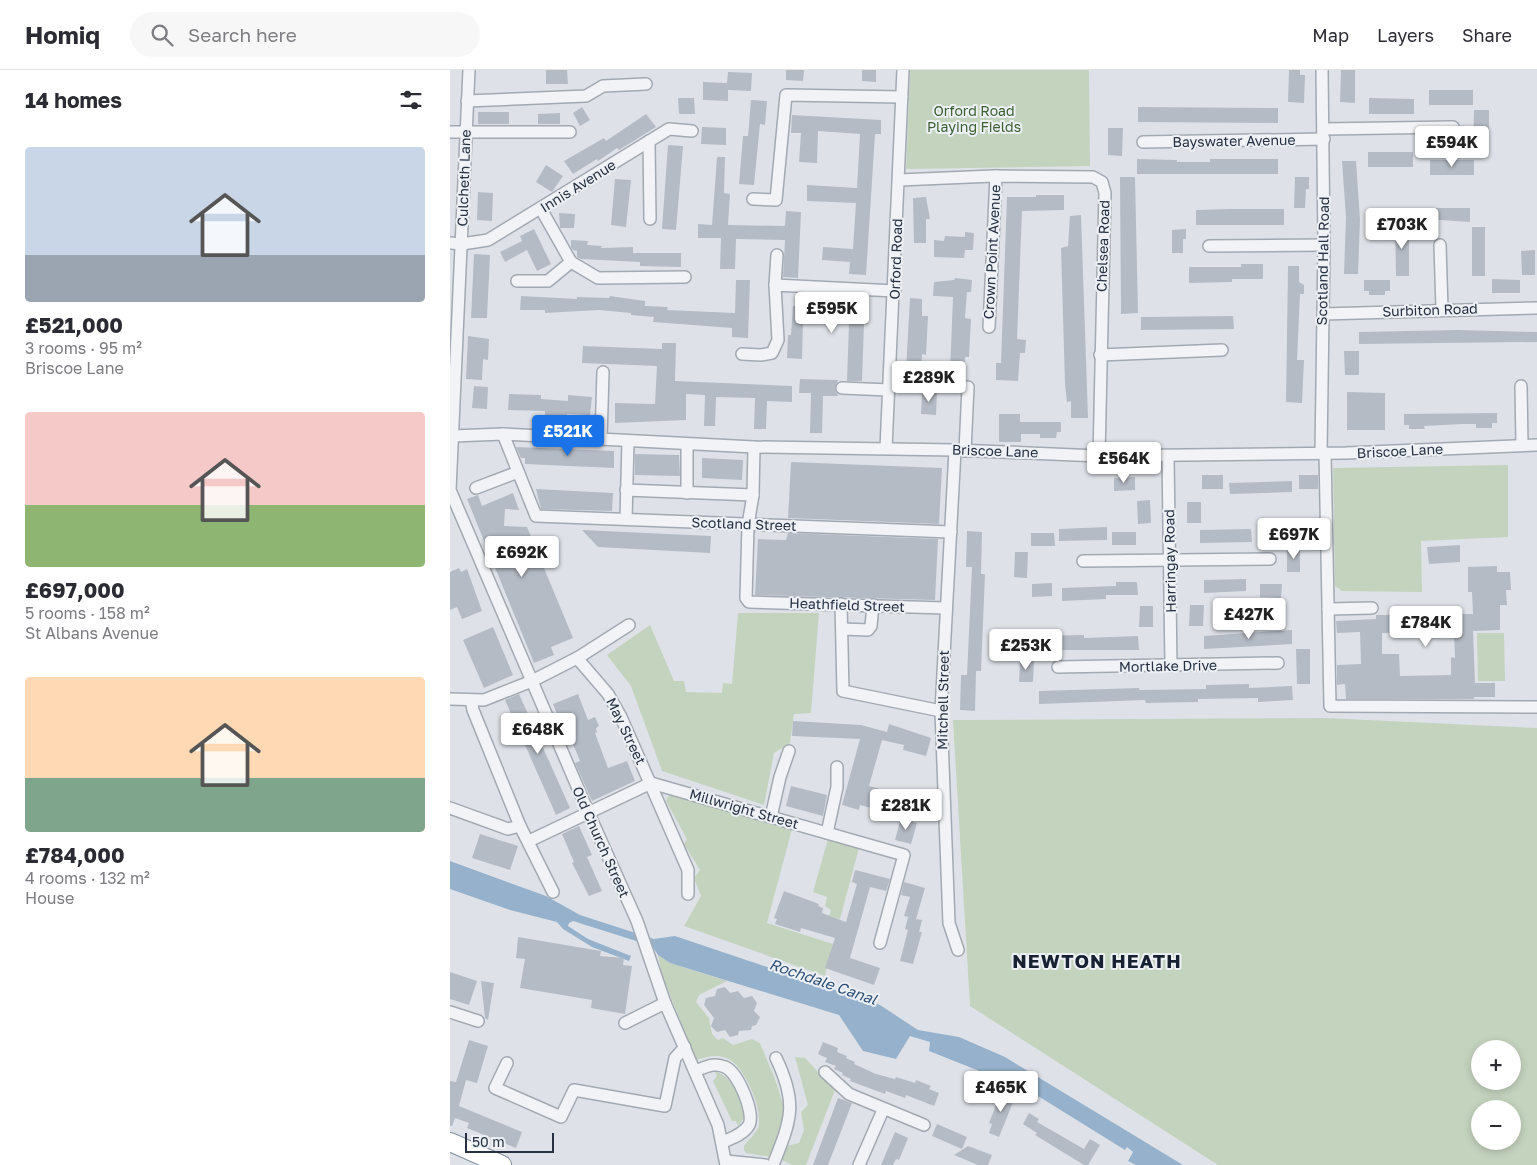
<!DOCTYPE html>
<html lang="en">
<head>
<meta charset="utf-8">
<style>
  body { margin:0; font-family:"Golos Text",sans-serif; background:#f7f7f7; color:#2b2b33; height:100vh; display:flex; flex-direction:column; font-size:19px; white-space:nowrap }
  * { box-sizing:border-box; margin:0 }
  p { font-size:16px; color:#7c7c81 }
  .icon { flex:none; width:28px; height:28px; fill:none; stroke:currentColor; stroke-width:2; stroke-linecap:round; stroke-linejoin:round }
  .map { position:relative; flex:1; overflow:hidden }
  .panel { display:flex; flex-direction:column; background:#fff; width:450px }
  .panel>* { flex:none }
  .fabs { position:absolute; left:1021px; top:970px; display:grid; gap:10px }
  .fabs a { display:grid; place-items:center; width:50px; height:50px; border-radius:50%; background:#fff; box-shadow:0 2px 8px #0003; font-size:25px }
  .scale { position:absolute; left:15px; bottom:12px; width:89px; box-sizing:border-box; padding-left:5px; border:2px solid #263040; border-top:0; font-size:14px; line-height:18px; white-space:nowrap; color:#263040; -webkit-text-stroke:4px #edf1f6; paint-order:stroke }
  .price { position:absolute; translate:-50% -42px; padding:0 11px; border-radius:5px; background:#fff; color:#222; font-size:16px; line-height:32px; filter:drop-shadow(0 1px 2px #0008) }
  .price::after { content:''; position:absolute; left:50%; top:30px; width:15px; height:11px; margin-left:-8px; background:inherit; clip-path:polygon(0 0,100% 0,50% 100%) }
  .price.on { background:#1a73e8; color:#fff }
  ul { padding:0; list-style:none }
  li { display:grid; align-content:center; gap:10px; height:265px; padding:0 25px }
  li span { display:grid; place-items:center; height:155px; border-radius:5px; color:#555 }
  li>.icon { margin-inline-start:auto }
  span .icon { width:90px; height:90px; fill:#fffc; stroke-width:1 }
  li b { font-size:21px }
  h2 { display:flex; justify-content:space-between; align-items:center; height:60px; padding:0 25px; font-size:21px }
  header { display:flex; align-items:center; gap:30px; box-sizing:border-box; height:70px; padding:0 25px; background:#fff; border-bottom:1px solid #e1e1e2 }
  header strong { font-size:24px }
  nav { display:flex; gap:28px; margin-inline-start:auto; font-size:18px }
  .search { width:350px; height:45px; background:#f7f7f7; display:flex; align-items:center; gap:12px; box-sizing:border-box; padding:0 18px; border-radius:28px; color:#7c7c81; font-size:19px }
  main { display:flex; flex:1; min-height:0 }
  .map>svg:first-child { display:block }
  .green { fill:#c4d3be; fill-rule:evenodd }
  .water { fill:#96b1cb }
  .building { fill:#b5bbc5; fill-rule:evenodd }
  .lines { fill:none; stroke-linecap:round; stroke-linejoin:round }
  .minor-casing { stroke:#a3a9b2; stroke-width:14 }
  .highway-casing { stroke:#8490a0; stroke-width:20 }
  .minor { stroke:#f1f3f6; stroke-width:11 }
  .highway { stroke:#fff; stroke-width:18 }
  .labels { text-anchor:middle; stroke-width:4; stroke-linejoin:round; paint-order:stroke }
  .park-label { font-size:14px; fill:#3c5d32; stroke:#edf1f6 }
  .street-label { font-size:14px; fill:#263040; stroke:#edf1f6 }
  .water-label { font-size:15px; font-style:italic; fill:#2e5076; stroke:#edf1f6 }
  .district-label { font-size:19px; font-weight:bold; letter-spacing:1px; fill:#182131; stroke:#edf1f6 }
</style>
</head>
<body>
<header>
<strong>Homiq</strong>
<div class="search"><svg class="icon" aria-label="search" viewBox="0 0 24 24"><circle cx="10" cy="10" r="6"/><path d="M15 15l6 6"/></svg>Search here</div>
<nav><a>Map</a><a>Layers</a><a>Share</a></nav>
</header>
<main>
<section class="panel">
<h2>14 homes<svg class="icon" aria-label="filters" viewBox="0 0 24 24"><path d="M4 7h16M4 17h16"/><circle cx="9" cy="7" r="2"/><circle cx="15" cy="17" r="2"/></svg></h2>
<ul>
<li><span style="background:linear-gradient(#c9d6e8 70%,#9aa5b1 0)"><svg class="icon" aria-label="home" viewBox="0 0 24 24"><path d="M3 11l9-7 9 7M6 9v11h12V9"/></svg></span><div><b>£521,000</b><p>3 rooms · 95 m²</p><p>Briscoe Lane</p></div></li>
<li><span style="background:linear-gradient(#f6c9c9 60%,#8fb573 0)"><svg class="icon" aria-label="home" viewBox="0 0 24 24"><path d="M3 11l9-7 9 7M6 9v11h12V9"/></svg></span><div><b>£697,000</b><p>5 rooms · 158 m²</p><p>St Albans Avenue</p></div></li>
<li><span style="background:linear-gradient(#ffd9b3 65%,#7fa58c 0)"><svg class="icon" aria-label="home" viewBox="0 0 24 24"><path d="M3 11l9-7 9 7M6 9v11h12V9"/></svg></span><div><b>£784,000</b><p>4 rooms · 132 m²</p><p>House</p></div></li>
</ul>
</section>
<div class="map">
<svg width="1087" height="1095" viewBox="0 0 1087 1095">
  <rect width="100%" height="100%" fill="#dee2e8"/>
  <!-- green -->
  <g class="green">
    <polygon points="460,0 639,0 640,96 456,99"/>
    <polygon points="1058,395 1058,467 971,471 972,522 892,521 885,516 883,398"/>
    <polygon points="288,543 369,543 361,643 344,644 340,673 324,683 314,735 212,701 181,616 157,585 200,555 224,611 234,611 236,622 272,623 273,613 282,614"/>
    <polygon points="1027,563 1054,563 1055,611 1028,611"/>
    <path d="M 875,648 L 1087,658 L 1087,1095 L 768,1095 L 520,936 L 503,650 ZM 1030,979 L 1062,979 L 1062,1011 L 1030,1011 ZM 1030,1039 L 1062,1039 L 1062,1071 L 1030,1071 Z"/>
    <polygon points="219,725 342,759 317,853 383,874 375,906 234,856 251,826 244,808 250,800 234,774 237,769 216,731"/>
    <polygon points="378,769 409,778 390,849 379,846 381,840 375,836 377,827 363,822"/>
    <path d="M 208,885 L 220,893 L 277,911 L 249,925 L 246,932 L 259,948 L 262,964 L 268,970 L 273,968 L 283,975 L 302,969 L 310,973 L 325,1009 L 336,1044 L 321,1087 L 296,1083 L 294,1080 L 294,1076 C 298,1070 305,1064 308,1058 C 314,1041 294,993 276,988 C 266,984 257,987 246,990 L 212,905 Z"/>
    <polygon points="345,987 355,988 385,1020 356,1095 342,1095 332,1090 336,1076 349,1073 354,1060 351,1042 358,1035"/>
    <path d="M 265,1002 C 280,1003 298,1035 293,1049 C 292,1051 290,1053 288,1056 L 286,1051 L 282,1051 L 263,1011 L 267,1006 Z"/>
  </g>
  <!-- water -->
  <polygon class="water" points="0,791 96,826 130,845 204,869 225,866 430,935 468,960 509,967 555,987 733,1095 686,1095 678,1091 683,1082 677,1077 675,1080 588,1026 555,1010 556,1006 550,1004 547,1008 479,981 480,972 460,966 446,989 413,981 389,945 220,893 208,885 202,876 123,851 119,853 118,856 138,869 181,886 179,891 142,877 113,859 107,852 60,840 0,819"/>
  <!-- building -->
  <g class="building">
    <polygon points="96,0 117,0 118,14 96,14"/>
    <polygon points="336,0 354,0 353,11 336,10"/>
    <polygon points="412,0 426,0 426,12 412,11"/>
    <polygon points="839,0 850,0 850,5 855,5 854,33 838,32"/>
    <polygon points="891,0 905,0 905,33 890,32"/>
    <polygon points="278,2 302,3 301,21 278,20 278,31 253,30 253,12 277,13"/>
    <rect x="979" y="20" width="44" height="15"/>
    <polygon points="228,28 244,28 245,44 229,44"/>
    <polygon points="919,28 964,29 964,44 919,44"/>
    <polygon points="301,30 317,31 315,55 310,54 304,115 289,114 293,66 298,66"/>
    <polygon points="132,37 140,50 130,56 123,43"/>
    <polygon points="688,37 828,38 828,53 688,52"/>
    <polygon points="1024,40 1039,40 1039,84 1023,84"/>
    <rect x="28" y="42" width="31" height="12"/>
    <polygon points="110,43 110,54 88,54 88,44"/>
    <polygon points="196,44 206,57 169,80 167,78 148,91 147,89 123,104 114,91 154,68 156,71"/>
    <polygon points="342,45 431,50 431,64 425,64 416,205 399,204 400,192 372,190 373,177 403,179 406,133 357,131 357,115 407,118 410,64 368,61 367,93 349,92 351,63 341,63"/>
    <polygon points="252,57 276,58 276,75 251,74"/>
    <polygon points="658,58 673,58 672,86 658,85"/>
    <polygon points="218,75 233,76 226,160 212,159"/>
    <rect x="918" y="82" width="45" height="15"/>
    <polygon points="267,87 275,87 274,123 280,124 278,155 335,156 336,141 351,142 348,208 333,207 335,170 286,169 285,199 270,199 271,168 248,168 248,154 262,155"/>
    <polygon points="687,89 727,90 727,92 760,92 760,89 828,89 828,104 687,104"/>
    <rect x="980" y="90" width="44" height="15"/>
    <polygon points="892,91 906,91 910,150 908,204 894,204 896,147"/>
    <polygon points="96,95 113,106 102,122 86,112"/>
    <polygon points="670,107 685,107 688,243 671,244"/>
    <polygon points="845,107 859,107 859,119 856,119 855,138 844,138"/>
    <polygon points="165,109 181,110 176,157 161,155"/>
    <polygon points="28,122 43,123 42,151 27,150"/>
    <polygon points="586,125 614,125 614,140 572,141 567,269 576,270 575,283 570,283 568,311 546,310 546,293 551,293 557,127 586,127"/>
    <polygon points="476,127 480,149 476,149 476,173 464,173 463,128"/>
    <polygon points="960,138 1020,138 1020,152 975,149 975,153 960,152"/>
    <polygon points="780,139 834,139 834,155 746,155 746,140"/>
    <polygon points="109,143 125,144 124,158 110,158"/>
    <polygon points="631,145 638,348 621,348 621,331 617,332 615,314 611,178 618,176 620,146"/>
    <polygon points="959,154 959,206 946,206 945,155"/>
    <rect x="1022" y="157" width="13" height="49"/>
    <polygon points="84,159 101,194 87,201 77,180 55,192 50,182 72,171 70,166"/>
    <polygon points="736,159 736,169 733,169 733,183 722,183 722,160"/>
    <polygon points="515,162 524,163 523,180 515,180 514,188 484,187 484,170 494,171 495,166 515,167"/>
    <polygon points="121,170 138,171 137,175 152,176 151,178 183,177 183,183 231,183 231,197 190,196 190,192 131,189 127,187 127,181 123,180 121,177"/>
    <polygon points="1085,180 1085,205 1072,205 1071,181"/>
    <polygon points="24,184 40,185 37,248 21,248"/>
    <polygon points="791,194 813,194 813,209 782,209 782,212 739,213 739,197 791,197"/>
    <polygon points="838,196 849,196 849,212 854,215 854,224 850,224 847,290 854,290 852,333 836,332"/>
    <polygon points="505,208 522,210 521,222 517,222 515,248 521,249 519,287 515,287 514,304 500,303 503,227 483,226 484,212 504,210"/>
    <polygon points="1042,209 1070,210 1070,223 1042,223"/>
    <polygon points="286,210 300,210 298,268 282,267 282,258 203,252 204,247 181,245 181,243 149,240 95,243 95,240 70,240 71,226 127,229 127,227 159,228 160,226 195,231 195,236 218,237 217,240 285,243"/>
    <polygon points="914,210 940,210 940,221 935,221 935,225 919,225 919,221 914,221"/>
    <polygon points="460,228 472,229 472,246 478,246 476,285 472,284 471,301 456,300"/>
    <polygon points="343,236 419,241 418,254 414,254 412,311 397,311 399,253 353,250 352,289 337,288 338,265 341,265"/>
    <polygon points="783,246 784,259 691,260 691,247"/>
    <polygon points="1008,260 1087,262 1087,272 909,274 909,262"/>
    <polygon points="18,266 39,269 38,290 33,289 32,310 16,309"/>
    <polygon points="212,273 226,273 225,311 342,316 342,332 317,331 316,359 304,359 305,328 266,327 265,356 254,356 255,325 236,324 236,350 165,353 165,333 205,334 207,296 132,293 133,276 212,279"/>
    <polygon points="894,281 909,281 909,305 895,305"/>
    <polygon points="350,309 388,310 385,318 388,326 373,326 372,363 360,363 361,323 349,323"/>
    <polygon points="24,316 38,317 37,339 22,338"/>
    <polygon points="472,321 487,322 486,345 471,344"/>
    <polygon points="897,322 935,323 935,360 897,360"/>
    <polygon points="59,324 91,325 91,329 118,331 118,325 142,327 140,345 117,344 117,348 95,346 95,341 58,340"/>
    <polygon points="1047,343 1047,353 1042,353 1042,358 1026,358 1026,354 1013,354 974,356 975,359 959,359 959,355 954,355 954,344"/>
    <polygon points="549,344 570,344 570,352 611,352 611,362 607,362 606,368 590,368 590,364 571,364 571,372 549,372"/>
    <polygon points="66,377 164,381 164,398 75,394 75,388 71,388"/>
    <polygon points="185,384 229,385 230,406 185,405"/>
    <polygon points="252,388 293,390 292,410 252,408"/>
    <polygon points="341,392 492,398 489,454 338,448"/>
    <rect x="752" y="405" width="21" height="14"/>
    <rect x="849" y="405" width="19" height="14"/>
    <polygon points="685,407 685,420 664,421 664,408"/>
    <polygon points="842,411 842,422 780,424 779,413"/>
    <polygon points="86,419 163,423 162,441 91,439"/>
    <polygon points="63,423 69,440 55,439 54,456 77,457 123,568 101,577 104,585 84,593 17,429 28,425 32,436"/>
    <polygon points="700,430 701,453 688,454 687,431"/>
    <rect x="737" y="432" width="14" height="21"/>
    <polygon points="808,453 830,453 829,467 808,467"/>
    <polygon points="657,457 657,470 609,471 609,459"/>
    <polygon points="801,459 802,472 750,473 750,460"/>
    <polygon points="132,460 261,466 260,483 148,477"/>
    <polygon points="517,461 532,462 531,504 535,504 531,601 526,601 525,641 510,640 511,605 517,605 522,497 516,497"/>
    <rect x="662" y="462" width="24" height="13"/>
    <polygon points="338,463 488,469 485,530 305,525 308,469 336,470"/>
    <polygon points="581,463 604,463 605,476 581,476"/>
    <polygon points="1010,475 1010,492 979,494 977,477"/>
    <rect x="837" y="478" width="13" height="24"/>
    <polygon points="565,482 578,482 577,508 564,507"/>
    <path d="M 1047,496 L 1047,502 L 1060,502 L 1061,520 L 1056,520 L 1057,535 L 1050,535 L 1050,560 L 1023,561 L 1025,613 L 1045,613 L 1045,627 L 1024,627 L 1024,629 L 896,629 L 895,614 L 887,615 L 887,595 L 911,594 L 910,562 L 887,563 L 886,551 L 926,549 L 926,545 L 953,545 L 953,541 L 982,541 L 982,544 L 1023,544 L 1022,522 L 1018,522 L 1018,497 ZM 1004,562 L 1005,588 L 1001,587 L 1001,605 L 950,606 L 949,584 L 932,584 L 932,563 Z"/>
    <polygon points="9,498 11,502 17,499 32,541 12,549 7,537 0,540 0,502"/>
    <polygon points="796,509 796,521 754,523 754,510"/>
    <polygon points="666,512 687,512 688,525 656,525 656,529 612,531 612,518 666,516"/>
    <polygon points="602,513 602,526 582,527 582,514"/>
    <polygon points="810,514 832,514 831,528 810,527"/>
    <polygon points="740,535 754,535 753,556 739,556"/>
    <polygon points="690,536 703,536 703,557 689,557"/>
    <polygon points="43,557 63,605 34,618 13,570"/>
    <polygon points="842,560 842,574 754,579 754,566"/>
    <polygon points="634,565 634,568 688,566 689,580 585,580 585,566"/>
    <polygon points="846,579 860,579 860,614 847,614"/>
    <polygon points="570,591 584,591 583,612 569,612"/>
    <polygon points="799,614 799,618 842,616 843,630 808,632 808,628 748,629 748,632 696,633 695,630 589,634 589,621 689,618 689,620 756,619 756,615"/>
    <polygon points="69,624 120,738 106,745 55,630"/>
    <polygon points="128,624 138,650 145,647 149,656 146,658 147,662 145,663 158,698 177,691 185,711 142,731 125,693 130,691 123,674 120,674 113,659 103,634"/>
    <polygon points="343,651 411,655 437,662 439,654 481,668 476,686 453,680 454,675 432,670 419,716 461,728 456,748 410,735 409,740 392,735 410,669 342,666"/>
    <polygon points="341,716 377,725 373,746 336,736"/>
    <polygon points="451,748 467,753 461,774 445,770"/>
    <polygon points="129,756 142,785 137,787 152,821 139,826 122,793 124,792 112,764"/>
    <polygon points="30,764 68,776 60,800 22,788"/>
    <polygon points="405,800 440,809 436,821 420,817 400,888 430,898 424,915 375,898 385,868 351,858 350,862 325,854 327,849 324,848 334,821 369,834 368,836 373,838 372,843 396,852 407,814 402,812"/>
    <polygon points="454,812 475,818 466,849 472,850 469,862 472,862 463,894 450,891 458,860 455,859 458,847 454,846 460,827 451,825"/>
    <polygon points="68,867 151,881 150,886 174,888 173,895 182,896 175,944 141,938 142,930 70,918 75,889 66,888"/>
    <polygon points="0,902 27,911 19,935 0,929"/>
    <polygon points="31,911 44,913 38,950 35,948"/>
    <polygon points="275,917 280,923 288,921 294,928 302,926 307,933 304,941 310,947 306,955 302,956 301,960 289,961 288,965 280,967 275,960 267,962 261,956 264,948 254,935 256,928 265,926 267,919"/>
    <polygon points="19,970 38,976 27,1013 16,1010 9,1036 72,1062 66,1078 17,1058 19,1053 5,1048 2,1056 0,1056 0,1011 6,1012"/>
    <polygon points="373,972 388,978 387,982 397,986 396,988 405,992 404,994 426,1004 445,1009 446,1007 465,1013 466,1010 481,1016 479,1019 489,1023 484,1036 456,1025 455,1028 436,1021 435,1024 400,1011 401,1009 392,1005 393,1003 384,999 386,996 375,992 377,988 368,984"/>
    <polygon points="552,1020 566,1025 549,1067 539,1063 542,1054 539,1053"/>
    <polygon points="388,1028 402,1033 378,1095 363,1095"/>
    <polygon points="579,1043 589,1049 587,1052 634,1079 640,1069 650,1075 638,1095 634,1095 585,1065 587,1063 573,1054"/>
    <polygon points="487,1054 517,1067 512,1079 482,1066"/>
    <polygon points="445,1062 458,1068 449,1090 446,1089 443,1095 431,1095"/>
    <polygon points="518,1076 542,1085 538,1095 528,1095 504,1085"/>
  </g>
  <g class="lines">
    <defs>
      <g id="minor">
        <polyline points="19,0 0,420 139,744 187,851 215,933 268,1055 276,1095"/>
        <polyline points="17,31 136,26 153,16 196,14"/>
        <polyline points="874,59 1003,57"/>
        <polyline points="0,62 120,62"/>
        <polyline points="199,71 200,149"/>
        <polyline points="693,72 874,69"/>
        <polyline points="449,110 543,106 643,107 652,112 655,123 649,386"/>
        <polyline points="303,129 326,130 336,25 452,27"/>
        <polyline points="91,139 121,192 148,208 235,207"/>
        <polyline points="0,173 12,174 38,170 219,59 242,61"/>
        <polyline points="990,175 992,239"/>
        <polyline points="759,176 874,175"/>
        <polyline points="67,211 98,211 121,192"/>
        <polyline points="325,215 327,185"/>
        <polyline points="873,244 1087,238"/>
        <polyline points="539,257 546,106"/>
        <polyline points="292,284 311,285 322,283 328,270 325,215 445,221"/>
        <polyline points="650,285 772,280"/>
        <polyline points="1071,316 1072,375"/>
        <polyline points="392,318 439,320"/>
        <polyline points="53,364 86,446 501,462"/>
        <polyline points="3,366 53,364 304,377 505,380 649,386 896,383 1087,375"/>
        <polyline points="151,369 153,302"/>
        <polyline points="304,377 303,425 298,455 296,528 299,532 495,538"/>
        <polyline points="436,378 453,0"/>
        <polyline points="505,380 491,641 499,853 508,880"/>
        <polyline points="515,381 518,317"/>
        <polyline points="871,383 874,175 872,0"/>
        <polyline points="875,383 880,636 1087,637"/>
        <polyline points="718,386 721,596"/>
        <polyline points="26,418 68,402"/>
        <polyline points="176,420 303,425"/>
        <polyline points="237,423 237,374"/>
        <polyline points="176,449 178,371"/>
        <polyline points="633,491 820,489"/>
        <polyline points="391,534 393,621 491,641"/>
        <polyline points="878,539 922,538"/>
        <polyline points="392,559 418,560 421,556 423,535"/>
        <polyline points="127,588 158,624 171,647 238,800 238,824"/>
        <polyline points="608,597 828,593"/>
        <polyline points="0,629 34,630 82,611 129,587 179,555"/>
        <polyline points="21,630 23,640 70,756 103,822"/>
        <polyline points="0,738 58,759 70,756"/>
        <polyline points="321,747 330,707 339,681"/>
        <polyline points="377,763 387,717 387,697"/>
        <polyline points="79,771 201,713 454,785 430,873"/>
        <polyline points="0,942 28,951"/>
        <polyline points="175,953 215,933"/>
        <polyline points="57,993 45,1018 111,1047 124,1020 215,1036 225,988 235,977"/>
        <path d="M 245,1001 C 256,997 264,992 275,997 C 288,1002 305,1043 299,1055 C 294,1064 282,1068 273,1072"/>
        <polyline points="375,1002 399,1024 474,1055"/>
        <polyline points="276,1091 315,1095"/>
        <path d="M 323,1095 C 341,1050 348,1034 326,988"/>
        <polyline points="409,1095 433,1040"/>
      </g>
      <polyline id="highway" points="0,1072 52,1095"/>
    </defs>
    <!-- minor casing -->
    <use href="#minor" class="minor-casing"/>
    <!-- highway casing -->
    <use href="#highway" class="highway-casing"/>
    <!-- minor -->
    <use href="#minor" class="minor"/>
    <!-- highway -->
    <use href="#highway" class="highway"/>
  </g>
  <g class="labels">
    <!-- park labels -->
    <g class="park-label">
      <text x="524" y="46">Orford Road<tspan x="524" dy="16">Playing Fields</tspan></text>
    </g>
    <!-- street labels -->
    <g class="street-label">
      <text transform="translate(784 71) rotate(-1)" y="5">Bayswater Avenue</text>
      <text transform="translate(14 108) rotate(-88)" y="5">Culcheth Lane</text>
      <text transform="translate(128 116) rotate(-32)" y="5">Innis Avenue</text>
      <text transform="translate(653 176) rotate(-88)" y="5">Chelsea Road</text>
      <text transform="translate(542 182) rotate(-87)" y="5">Crown Point Avenue</text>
      <text transform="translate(446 189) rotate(-88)" y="5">Orford Road</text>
      <text transform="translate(873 191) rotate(-89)" y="5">Scotland Hall Road</text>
      <text transform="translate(980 240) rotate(-2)" y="5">Surbiton Road</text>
      <text transform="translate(545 381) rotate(2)" y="5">Briscoe Lane</text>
      <text transform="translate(950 381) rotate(-3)" y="5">Briscoe Lane</text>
      <text transform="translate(294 454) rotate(2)" y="5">Scotland Street</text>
      <text transform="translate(720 491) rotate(-91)" y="5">Harringay Road</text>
      <text transform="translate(397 535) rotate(2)" y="5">Heathfield Street</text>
      <text transform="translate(718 596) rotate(-1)" y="5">Mortlake Drive</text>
      <text transform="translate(493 630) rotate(-89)" y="5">Mitchell Street</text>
      <text transform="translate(176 661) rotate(64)" y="5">May Street</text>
      <text transform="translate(294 739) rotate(16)" y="5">Millwright Street</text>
      <text transform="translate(151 772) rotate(66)" y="5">Old Church Street</text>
    </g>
    <!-- water labels -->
    <g class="water-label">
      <text transform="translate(373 912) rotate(19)" y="5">Rochdale Canal</text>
    </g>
    <!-- district labels -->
    <g class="district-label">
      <text x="647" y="898">NEWTON HEATH</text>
    </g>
  </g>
</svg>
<div class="fabs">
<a>+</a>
<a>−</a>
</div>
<div class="scale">50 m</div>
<b class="price" style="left:1002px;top:98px">£594K</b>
<b class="price" style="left:952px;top:180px">£703K</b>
<b class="price" style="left:382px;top:264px">£595K</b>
<b class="price" style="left:479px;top:333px">£289K</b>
<b class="price on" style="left:118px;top:387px">£521K</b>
<b class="price" style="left:674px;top:414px">£564K</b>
<b class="price" style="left:844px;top:490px">£697K</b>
<b class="price" style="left:72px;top:508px">£692K</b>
<b class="price" style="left:799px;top:570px">£427K</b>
<b class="price" style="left:976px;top:578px">£784K</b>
<b class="price" style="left:576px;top:601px">£253K</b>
<b class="price" style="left:88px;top:685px">£648K</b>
<b class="price" style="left:456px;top:761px">£281K</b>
<b class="price" style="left:551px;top:1043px">£465K</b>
</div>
</main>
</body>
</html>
